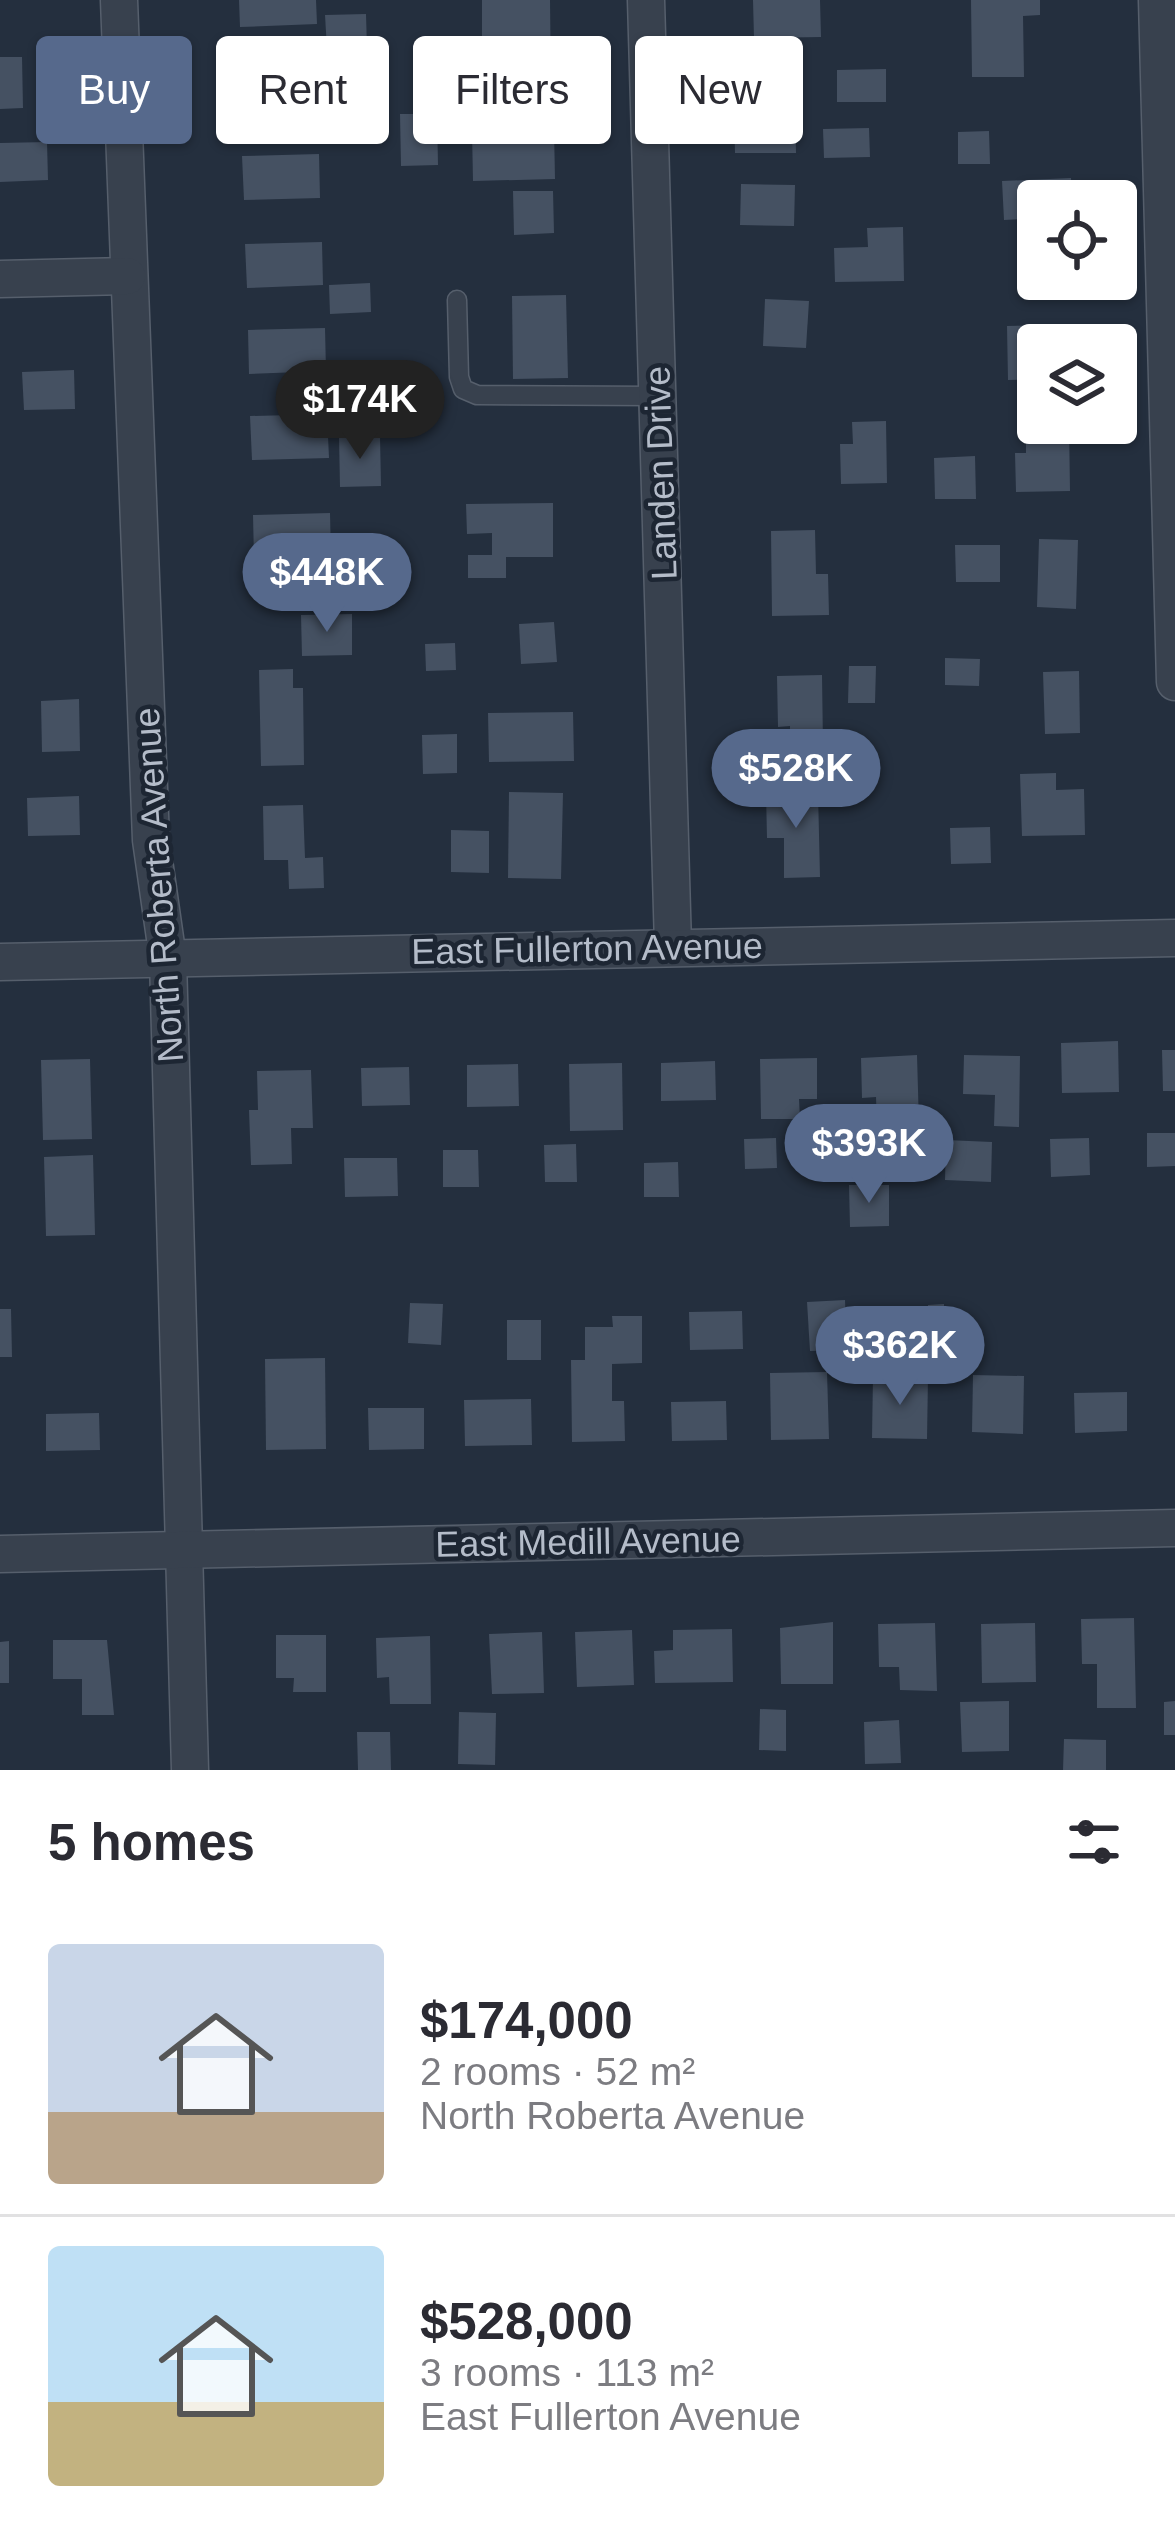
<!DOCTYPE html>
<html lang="en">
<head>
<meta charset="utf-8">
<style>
  body { margin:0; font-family:Helvetica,sans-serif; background:#f7f7f7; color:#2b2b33; height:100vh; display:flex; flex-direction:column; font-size:45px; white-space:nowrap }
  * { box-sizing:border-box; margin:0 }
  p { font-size:39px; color:#7c7c81 }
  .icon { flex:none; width:66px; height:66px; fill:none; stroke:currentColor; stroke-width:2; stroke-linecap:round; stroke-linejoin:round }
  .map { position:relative; height:1770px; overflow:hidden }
  .drawer { display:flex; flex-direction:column; background:#fff; flex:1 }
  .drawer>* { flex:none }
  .top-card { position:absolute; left:36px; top:36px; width:1104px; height:108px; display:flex; gap:24px }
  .fabs { position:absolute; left:1017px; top:180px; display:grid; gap:24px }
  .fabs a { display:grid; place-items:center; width:120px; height:120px; border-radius:12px; background:#fff; box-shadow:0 3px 9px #0004; font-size:60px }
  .price { position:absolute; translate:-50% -102px; padding:0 27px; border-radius:42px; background:#56698c; color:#fff; font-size:39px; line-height:78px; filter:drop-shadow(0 3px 6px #0008) }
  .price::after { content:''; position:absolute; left:50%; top:72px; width:36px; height:27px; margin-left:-18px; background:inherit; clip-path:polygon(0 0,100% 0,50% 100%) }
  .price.current { background:#222; color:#fff }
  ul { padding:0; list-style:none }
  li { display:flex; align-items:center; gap:36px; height:300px; padding:0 48px }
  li+li { border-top:3px solid #e1e1e2 }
  li span { display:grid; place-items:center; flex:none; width:336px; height:240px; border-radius:12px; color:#555 }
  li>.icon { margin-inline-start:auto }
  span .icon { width:144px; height:144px; fill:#fffc; stroke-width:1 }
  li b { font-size:51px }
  h2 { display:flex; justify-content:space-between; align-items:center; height:144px; padding:0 48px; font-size:51px }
  .tag { padding:0 42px; border-radius:12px; background:#fff; box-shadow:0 3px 9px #0004; font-size:42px; line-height:108px }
  .tag.current { background:#56698c; color:#fff }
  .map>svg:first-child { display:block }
  .building { fill:#455162 }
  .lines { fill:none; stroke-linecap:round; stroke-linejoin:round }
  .service-casing { stroke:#565f6c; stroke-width:21 }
  .minor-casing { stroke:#565f6c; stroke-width:39 }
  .service { stroke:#38414e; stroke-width:18 }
  .minor { stroke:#38414e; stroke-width:36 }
  .labels { text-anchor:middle; stroke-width:9; stroke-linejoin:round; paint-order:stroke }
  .street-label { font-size:36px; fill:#b4bcc9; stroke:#1d2633 }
</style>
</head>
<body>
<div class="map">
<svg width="1175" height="1770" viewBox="0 0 1175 1770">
  <rect width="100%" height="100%" fill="#242f3e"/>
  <!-- building -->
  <g class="building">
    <polygon points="239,0 316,0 317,24 240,27"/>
    <polygon points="482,0 550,0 551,88 482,88"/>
    <polygon points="753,0 820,0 821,37 754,38"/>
    <polygon points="971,0 1040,0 1040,15 1023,16 1024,77 972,77"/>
    <polygon points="366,14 367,48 327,49 325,15"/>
    <polygon points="0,57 22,57 23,108 0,109"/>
    <polygon points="316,67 317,111 240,113 239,69"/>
    <polygon points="886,69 886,102 837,102 837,70"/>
    <polygon points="795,110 796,153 735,153 734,111"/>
    <polygon points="400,114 437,114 438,165 401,166"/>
    <polygon points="869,128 870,157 824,158 823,129"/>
    <polygon points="554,129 555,179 473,181 472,131"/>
    <polygon points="989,131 990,164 958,164 958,132"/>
    <polygon points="47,142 48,180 0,182 0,143"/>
    <polygon points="319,154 320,198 244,200 242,156"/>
    <polygon points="1071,178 1072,201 1038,201 1038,218 1004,220 1002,181"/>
    <polygon points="741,184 795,185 794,226 740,225"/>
    <polygon points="513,191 553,191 554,233 514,235"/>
    <polygon points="903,227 904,281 835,282 834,248 868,247 867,228"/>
    <polygon points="322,242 323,285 247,288 245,244"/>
    <polygon points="370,283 371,312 330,314 329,285"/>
    <polygon points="566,295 568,378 513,379 512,296"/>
    <polygon points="765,299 809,301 806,348 763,346"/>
    <polygon points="1071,325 1071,345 1038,345 1038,379 1008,380 1007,326"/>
    <polygon points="325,328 326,371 249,374 248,330"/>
    <polygon points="74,370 75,409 24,410 22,372"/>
    <polygon points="327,414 329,458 252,460 250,416"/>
    <polygon points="1026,415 1038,415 1038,423 1069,423 1070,491 1016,492 1015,453 1026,453"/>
    <polygon points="886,421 887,483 841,484 840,444 853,444 852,422"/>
    <polygon points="380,436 381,486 340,487 339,437"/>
    <polygon points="975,456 976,499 935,499 934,458"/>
    <polygon points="553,503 553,557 506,557 506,578 468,578 468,555 492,555 492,533 467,534 466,504"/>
    <polygon points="330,513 331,557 254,559 253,515"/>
    <polygon points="815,530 816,574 828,574 829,615 772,616 771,531"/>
    <polygon points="1039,539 1078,540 1076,609 1037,607"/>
    <polygon points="955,545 1000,545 1000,582 956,582"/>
    <polygon points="400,557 401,595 360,596 359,558"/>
    <polygon points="352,614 352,655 302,656 301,615"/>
    <polygon points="554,622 557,662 521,664 519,624"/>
    <polygon points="455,643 456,670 426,671 425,644"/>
    <polygon points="945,658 980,659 979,686 945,685"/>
    <polygon points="849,666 876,666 875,703 848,703"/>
    <polygon points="293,669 293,688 303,688 304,765 261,766 259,670"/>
    <polygon points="1079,671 1080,733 1045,734 1043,672"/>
    <polygon points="822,675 823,745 790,746 790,726 778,727 777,676"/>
    <polygon points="79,699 80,751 42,752 41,701"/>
    <polygon points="573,712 574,761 489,762 488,713"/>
    <polygon points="457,734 457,773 423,774 422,735"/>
    <polygon points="1056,773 1056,790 1084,789 1085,835 1022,836 1020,774"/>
    <polygon points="509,792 563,793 561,879 508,878"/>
    <polygon points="818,792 820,877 784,878 784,838 767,838 766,793"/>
    <polygon points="79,796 80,835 28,836 27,798"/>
    <polygon points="303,805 305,858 323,857 324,888 289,889 288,860 264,860 263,806"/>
    <polygon points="990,827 991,863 951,864 950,828"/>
    <polygon points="451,830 489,831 489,873 451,872"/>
    <polygon points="1118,1041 1119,1092 1062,1093 1061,1043"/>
    <polygon points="1162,1050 1175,1050 1175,1091 1163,1091"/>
    <polygon points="917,1055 919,1125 877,1127 876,1097 862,1098 861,1058"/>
    <polygon points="964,1055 1020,1056 1019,1127 994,1126 995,1095 963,1094"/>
    <polygon points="817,1058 817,1099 799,1099 800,1119 761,1119 760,1059"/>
    <polygon points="90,1059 92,1139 43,1140 41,1060"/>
    <polygon points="715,1061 716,1100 661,1101 661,1063"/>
    <polygon points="622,1063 623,1130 570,1131 569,1064"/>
    <polygon points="518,1064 519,1106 467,1107 467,1065"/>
    <polygon points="409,1067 410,1105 362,1106 361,1068"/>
    <polygon points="311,1070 313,1128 291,1128 292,1164 251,1165 249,1110 258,1110 257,1071"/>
    <polygon points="1147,1133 1175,1133 1175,1166 1147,1167"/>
    <polygon points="776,1138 777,1168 745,1169 744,1139"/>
    <polygon points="1089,1138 1090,1175 1051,1177 1050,1139"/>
    <polygon points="946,1140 992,1142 991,1182 945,1180"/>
    <polygon points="576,1144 577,1182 545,1182 544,1145"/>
    <polygon points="443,1150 478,1150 479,1187 443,1187"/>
    <polygon points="93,1155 95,1235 46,1236 44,1157"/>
    <polygon points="344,1158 397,1158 398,1196 345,1197"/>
    <polygon points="678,1162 679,1197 644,1197 644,1163"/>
    <polygon points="849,1185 889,1185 889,1226 850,1227"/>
    <polygon points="845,1300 847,1350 810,1351 807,1302"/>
    <polygon points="410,1303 443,1304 441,1345 408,1343"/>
    <polygon points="944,1304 945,1355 894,1356 894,1316 928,1315 928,1305"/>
    <polygon points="0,1309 11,1309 12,1357 0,1357"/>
    <polygon points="742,1311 743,1349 690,1350 689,1312"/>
    <polygon points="612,1316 642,1316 642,1363 612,1364 612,1401 624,1401 625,1441 572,1442 571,1360 585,1360 585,1327 613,1327"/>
    <rect x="507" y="1320" width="34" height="40"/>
    <polygon points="325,1358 326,1449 266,1450 265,1359"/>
    <polygon points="827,1372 829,1439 771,1440 770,1373"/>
    <polygon points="973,1375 1024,1376 1023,1434 972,1432"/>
    <polygon points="873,1376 928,1377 927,1439 872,1438"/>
    <polygon points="1127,1392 1127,1431 1075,1433 1074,1393"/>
    <polygon points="531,1399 532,1445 465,1446 464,1400"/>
    <polygon points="726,1401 727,1440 672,1441 671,1402"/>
    <polygon points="368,1408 424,1408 424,1449 369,1450"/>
    <polygon points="99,1413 100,1450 46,1451 46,1414"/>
    <polygon points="1134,1618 1136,1708 1097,1708 1097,1664 1082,1664 1081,1619"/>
    <polygon points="833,1622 833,1684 781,1684 780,1628"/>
    <polygon points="935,1623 937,1691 900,1690 899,1667 879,1667 878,1624"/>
    <polygon points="1035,1623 1036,1682 982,1683 981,1624"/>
    <polygon points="732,1629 733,1682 655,1683 654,1651 673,1650 673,1630"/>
    <polygon points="632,1630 634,1685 577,1687 575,1632"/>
    <polygon points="542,1632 544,1693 492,1694 489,1634"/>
    <polygon points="276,1635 326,1635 326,1692 293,1692 294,1678 276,1678"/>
    <polygon points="430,1636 431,1704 390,1704 389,1677 377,1678 376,1638"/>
    <polygon points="53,1640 107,1640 114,1715 82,1715 82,1679 53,1679"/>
    <polygon points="9,1641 9,1683 0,1683 0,1642"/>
    <polygon points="1009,1701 1009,1751 962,1752 960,1702"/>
    <polygon points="1175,1701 1175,1735 1164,1735 1164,1702"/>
    <polygon points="760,1709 786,1710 786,1751 759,1750"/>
    <polygon points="459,1712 496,1713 495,1765 458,1764"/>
    <polygon points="899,1720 901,1763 865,1764 864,1722"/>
    <polygon points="357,1732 390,1732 391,1770 358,1770"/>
    <polygon points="1064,1739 1106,1740 1106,1770 1063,1770"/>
  </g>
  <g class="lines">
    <defs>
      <polyline id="service" points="457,300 459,377 463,389 477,395 657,396"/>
      <g id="minor">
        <polyline points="119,0 151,840 168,959 190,1770"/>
        <polyline points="646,0 673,946"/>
        <polyline points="1157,0 1175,682"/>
        <polyline points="0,279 127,276"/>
        <polyline points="0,962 1175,938"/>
        <polyline points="0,1554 1175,1528"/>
      </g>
    </defs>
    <!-- service casing -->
    <use href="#service" class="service-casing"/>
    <!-- minor casing -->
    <use href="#minor" class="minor-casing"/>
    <!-- service -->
    <use href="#service" class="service"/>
    <!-- minor -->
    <use href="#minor" class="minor"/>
  </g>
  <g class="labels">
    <!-- street labels -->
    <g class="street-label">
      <text transform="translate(660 473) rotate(-92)" y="13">Landen Drive</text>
      <text transform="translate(158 885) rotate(-94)" y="13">North Roberta Avenue</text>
      <text transform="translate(587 948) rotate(-1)" y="13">East Fullerton Avenue</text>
      <text transform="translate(588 1541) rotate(-1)" y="13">East Medill Avenue</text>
    </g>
  </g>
</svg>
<div class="fabs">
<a><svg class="icon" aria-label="locate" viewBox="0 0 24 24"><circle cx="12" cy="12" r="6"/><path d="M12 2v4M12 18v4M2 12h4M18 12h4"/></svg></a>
<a><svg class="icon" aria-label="layers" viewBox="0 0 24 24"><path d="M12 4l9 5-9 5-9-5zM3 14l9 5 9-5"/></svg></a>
</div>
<b class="price current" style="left:360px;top:462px">$174K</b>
<b class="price" style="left:327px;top:635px">$448K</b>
<b class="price" style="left:796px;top:831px">$528K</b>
<b class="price" style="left:869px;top:1206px">$393K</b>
<b class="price" style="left:900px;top:1408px">$362K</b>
<div class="top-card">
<a class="tag current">Buy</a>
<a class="tag">Rent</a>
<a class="tag">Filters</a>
<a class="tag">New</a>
</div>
</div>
<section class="drawer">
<h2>5 homes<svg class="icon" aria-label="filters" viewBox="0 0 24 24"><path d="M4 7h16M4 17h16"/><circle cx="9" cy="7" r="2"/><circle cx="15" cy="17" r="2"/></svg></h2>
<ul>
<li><span style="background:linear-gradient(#c9d6e8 70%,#b9a48a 0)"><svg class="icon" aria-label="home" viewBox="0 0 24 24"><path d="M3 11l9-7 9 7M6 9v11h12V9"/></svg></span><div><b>$174,000</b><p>2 rooms · 52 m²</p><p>North Roberta Avenue</p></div></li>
<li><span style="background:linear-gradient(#bfe0f5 65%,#c2b280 0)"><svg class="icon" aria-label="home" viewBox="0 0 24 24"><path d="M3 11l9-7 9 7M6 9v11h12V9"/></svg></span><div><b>$528,000</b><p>3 rooms · 113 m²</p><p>East Fullerton Avenue</p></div></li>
</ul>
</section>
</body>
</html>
